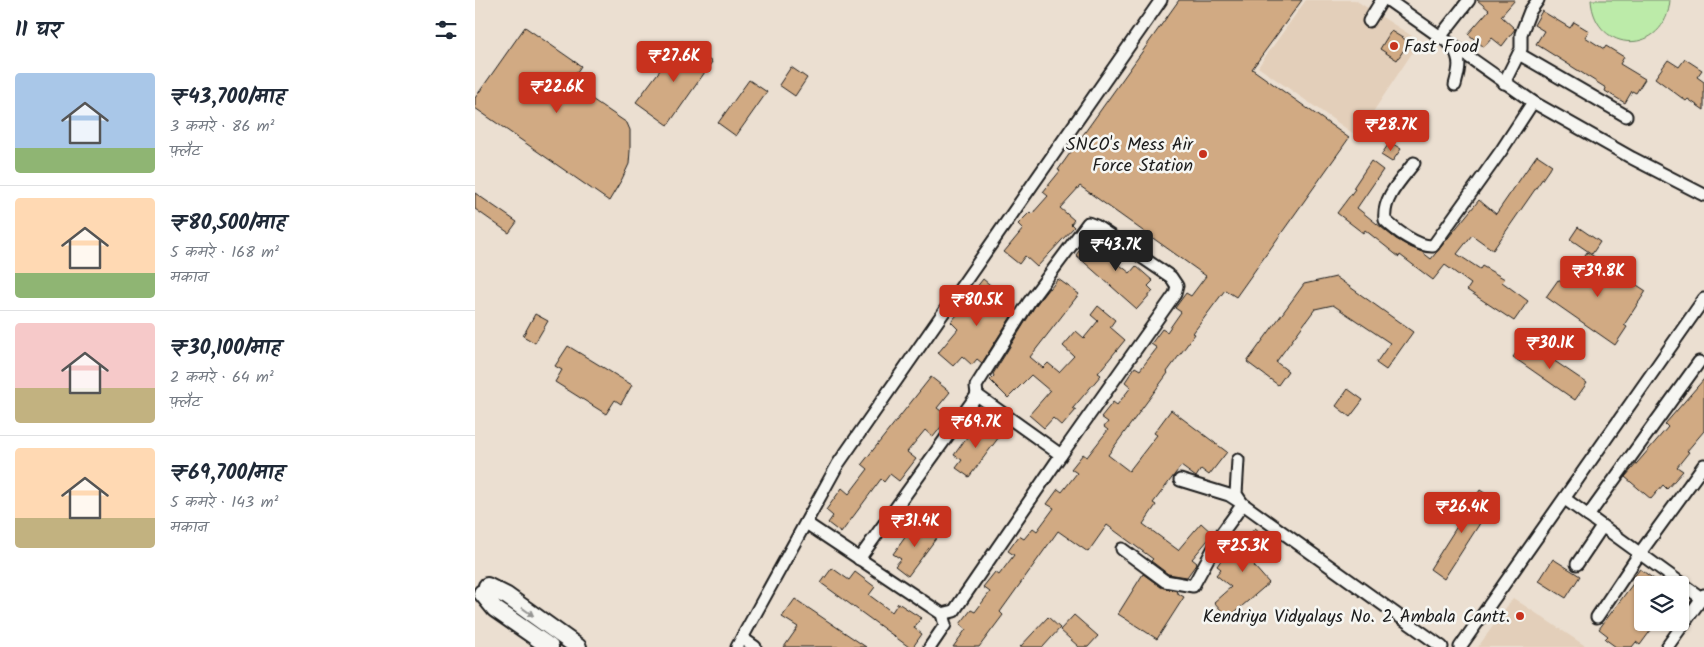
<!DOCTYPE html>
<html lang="hi">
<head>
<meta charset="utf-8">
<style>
  body { margin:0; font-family:Kalam,"Playpen Sans Deva",sans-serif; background:#f6f6f7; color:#1f2937; height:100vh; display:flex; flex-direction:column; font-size:19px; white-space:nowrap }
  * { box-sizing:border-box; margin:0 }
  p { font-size:16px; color:#747a83 }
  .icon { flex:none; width:28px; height:28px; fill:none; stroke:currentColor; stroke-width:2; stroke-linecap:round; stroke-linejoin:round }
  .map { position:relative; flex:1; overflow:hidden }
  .sheet { display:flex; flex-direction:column; background:#fff; width:475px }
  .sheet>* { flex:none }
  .controls { position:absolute; left:1159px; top:576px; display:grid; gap:10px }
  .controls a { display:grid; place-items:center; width:55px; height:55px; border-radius:5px; background:#fff; box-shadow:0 1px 4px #0004; font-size:25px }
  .price { position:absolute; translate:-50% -42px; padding:0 11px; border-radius:5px; background:#c8321e; color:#fff; font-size:16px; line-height:32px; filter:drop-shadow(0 1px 2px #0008) }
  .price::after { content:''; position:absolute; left:50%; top:30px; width:15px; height:11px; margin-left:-8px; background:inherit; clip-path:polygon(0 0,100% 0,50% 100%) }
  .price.current { background:#222; color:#fff }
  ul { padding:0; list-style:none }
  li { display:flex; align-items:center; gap:15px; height:125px; padding:0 15px }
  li+li { border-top:1px solid #e0e1e3 }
  li span { display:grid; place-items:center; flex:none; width:140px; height:100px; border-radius:5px; color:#555 }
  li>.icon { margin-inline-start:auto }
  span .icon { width:60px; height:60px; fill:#fffc; stroke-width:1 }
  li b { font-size:21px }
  h2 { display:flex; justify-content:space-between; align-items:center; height:60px; padding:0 15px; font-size:21px }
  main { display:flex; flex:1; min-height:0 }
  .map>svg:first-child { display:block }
  .built { fill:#e3cfba }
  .green { fill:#bceba9; stroke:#6c8462 }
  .building { fill:#d1aa83; stroke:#1c1c1c }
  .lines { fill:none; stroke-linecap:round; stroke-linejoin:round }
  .street-casing { stroke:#1c1c1c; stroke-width:15 }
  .secondary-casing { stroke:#1c1c1c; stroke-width:20 }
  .street { stroke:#f6f6f2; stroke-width:11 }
  .secondary { stroke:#f6f6f2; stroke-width:16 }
  .oneway { fill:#949492 }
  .poi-dot { fill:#c8321e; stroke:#f6f6f2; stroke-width:2 }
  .labels { text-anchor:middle; stroke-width:5; stroke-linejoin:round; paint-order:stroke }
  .poi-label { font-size:18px; fill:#1c1c1c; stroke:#f6f6f2; text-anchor:end }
</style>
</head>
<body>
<main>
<section class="sheet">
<h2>11 घर<svg class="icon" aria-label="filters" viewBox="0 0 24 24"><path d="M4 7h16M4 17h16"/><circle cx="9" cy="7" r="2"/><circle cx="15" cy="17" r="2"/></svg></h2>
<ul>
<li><span style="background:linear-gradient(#a9c7e8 75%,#8fb573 0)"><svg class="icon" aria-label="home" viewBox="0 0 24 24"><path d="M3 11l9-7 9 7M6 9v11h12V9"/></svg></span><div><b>₹43,700/माह</b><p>3 कमरे · 86 m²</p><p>फ़्लैट</p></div></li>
<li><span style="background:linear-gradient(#ffd9b3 75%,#8fb573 0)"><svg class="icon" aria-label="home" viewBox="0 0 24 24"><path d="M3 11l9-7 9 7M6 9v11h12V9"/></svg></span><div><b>₹80,500/माह</b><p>5 कमरे · 168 m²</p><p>मकान</p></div></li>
<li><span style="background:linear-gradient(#f6c9c9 65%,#c2b280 0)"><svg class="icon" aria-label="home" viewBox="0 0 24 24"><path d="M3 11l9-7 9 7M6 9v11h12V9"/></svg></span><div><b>₹30,100/माह</b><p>2 कमरे · 64 m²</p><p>फ़्लैट</p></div></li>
<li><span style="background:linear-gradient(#ffd9b3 70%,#c2b280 0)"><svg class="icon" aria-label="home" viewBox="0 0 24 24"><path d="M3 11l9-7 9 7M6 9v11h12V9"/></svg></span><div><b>₹69,700/माह</b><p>5 कमरे · 143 m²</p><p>मकान</p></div></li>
</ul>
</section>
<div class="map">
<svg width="1229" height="647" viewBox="0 0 1229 647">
  <rect width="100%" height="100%" fill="#ebdfd1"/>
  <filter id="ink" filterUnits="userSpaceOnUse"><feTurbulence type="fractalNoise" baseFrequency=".02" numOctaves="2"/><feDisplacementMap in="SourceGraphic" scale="10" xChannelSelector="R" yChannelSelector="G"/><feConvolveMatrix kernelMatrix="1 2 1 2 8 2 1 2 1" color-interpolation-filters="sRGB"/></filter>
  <g filter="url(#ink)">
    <!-- built -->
    <g class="built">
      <polygon points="831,0 880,0 945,41 882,136 783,67"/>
      <polygon points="1038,598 1112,647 1003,647"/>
    </g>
    <!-- green -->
    <path class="green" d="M 1116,0 L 1195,0 C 1191,56 1120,55 1116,0 Z"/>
    <!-- building -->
    <g class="building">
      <polygon points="704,0 827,0 777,69 874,138 761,297 750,290 718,333 720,334 692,372 693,373 633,455 654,471 682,435 679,433 696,410 752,452 734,475 726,469 721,477 706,466 678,503 681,505 668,524 703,550 726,523 738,534 717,559 722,563 712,577 693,574 676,561 678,559 632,525 613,552 583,531 525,612 528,615 504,647 478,647 491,629 485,624 496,610 500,612 515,592 508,587 520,572 524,575 539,555 533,551 544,536 549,539 558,528 562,531 579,508 572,504 583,489 587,492 602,473 596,469 608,454 612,457 633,430 629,427 633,422 626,417 638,402 642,405 656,387 650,382 660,367 665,370 682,348 676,344 687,329 692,332 706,312 700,308 711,293 716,296 731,276 605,186 585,208 599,220 596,224 599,227 562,267 550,256 544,264 529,252 548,229 543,224 555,212 557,214 573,196 568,192 585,171 583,170"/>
      <polygon points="1002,0 1040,0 1026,16 1040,29 1027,46 1017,38 1009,47 993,34 1014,10"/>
      <polygon points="1067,11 1095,28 1099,22 1114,31 1110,37 1129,49 1131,46 1149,57 1145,64 1170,79 1161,93 1157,91 1150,103 1130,91 1131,88 1061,44 1069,31 1059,25"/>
      <polygon points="50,27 106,66 98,78 112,88 108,93 152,123 155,130 155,151 154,164 147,179 134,201 0,108 0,98"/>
      <polygon points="916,31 934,42 922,60 905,49"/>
      <polygon points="207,41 237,62 193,125 161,102"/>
      <polygon points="1210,59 1227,70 1222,77 1229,82 1229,110 1213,99 1211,101 1180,78 1193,60 1204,67"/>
      <polygon points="316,67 332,78 320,96 304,85"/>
      <polygon points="274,80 292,92 261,136 243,123"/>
      <polygon points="915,142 926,149 917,162 906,155"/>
      <polygon points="1062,155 1077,165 1018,250 997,235 982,254 1005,269 1007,266 1030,279 1027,282 1053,301 1039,321 992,290 996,284 970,265 958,280 925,255 924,257 890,230 888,233 862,213 880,189 878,188 896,161 908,170 882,208 921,239 935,247 947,252 956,259 1004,200 1021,214"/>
      <polygon points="0,193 42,222 34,233 0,209"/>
      <polygon points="1103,227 1125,242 1117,254 1095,239"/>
      <polygon points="623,236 643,250 636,258 655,273 661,266 678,281 673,286 678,291 662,309 601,255 613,239 617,243"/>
      <polygon points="1112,252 1171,291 1149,325 1152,327 1140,345 1071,297 1083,280 1091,285"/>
      <polygon points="861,277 938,332 911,370 901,363 915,343 858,305 840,309 801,362 813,371 803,385 772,362 829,284"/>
      <polygon points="508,279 526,294 520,301 537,315 507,363 502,359 497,365 487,356 478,366 463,353 483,329 476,322 503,290 501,288"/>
      <polygon points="583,279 604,294 555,357 568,368 573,363 584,372 599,356 588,346 601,331 609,338 623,321 616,315 623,306 640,320 635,327 650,340 623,373 626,375 598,408 601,410 587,426 578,418 569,428 554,415 575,391 556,375 533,398 515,380 519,376 518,374 560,306 574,288 575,289"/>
      <polygon points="60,314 73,321 60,343 48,336"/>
      <polygon points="1050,341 1112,383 1100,400 1038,357"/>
      <polygon points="93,346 157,385 146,404 140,400 131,414 80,382 87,370 80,366"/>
      <polygon points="456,377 475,392 462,408 474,417 458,437 450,430 432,452 441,459 424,481 415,474 409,482 406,479 366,533 353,523 358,516 351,510 367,488 374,494 393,469 387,464"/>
      <polygon points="1229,379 1229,431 1212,451 1214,452 1202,467 1208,471 1192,489 1188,485 1176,499 1150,477 1193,427 1190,424"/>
      <polygon points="873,389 888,400 875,417 861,406"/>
      <polygon points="514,423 527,433 494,477 481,468 487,460 479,455 495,433 503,438"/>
      <polygon points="1005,490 1020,500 969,579 955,569"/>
      <polygon points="453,522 466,532 433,576 420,566 426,559 418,554 434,532 442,537"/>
      <polygon points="780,528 798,541 779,566 794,583 753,618 739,602 756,587 741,575 746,569 742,566 751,553 756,557"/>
      <polygon points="1078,559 1105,576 1091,598 1064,581"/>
      <polygon points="357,568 374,580 380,572 400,587 394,595 417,612 423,603 446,618 439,628 447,634 438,647 434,647 346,583"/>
      <polygon points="1165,569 1187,585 1168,585 1168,622 1182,622 1165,645 1161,642 1157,647 1141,647 1130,639 1133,636 1124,629 1160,581 1157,579"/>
      <polygon points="668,574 686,587 702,591 701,592 709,597 682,639 643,614"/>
      <polygon points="320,599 391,647 309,647 323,627 307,617"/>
      <polygon points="599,615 623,636 613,647 604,647 585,630"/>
      <polygon points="573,617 585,628 568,647 545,647"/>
    </g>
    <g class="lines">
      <defs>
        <g id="street">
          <polyline points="913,0 1058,102 1157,158 1229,195"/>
          <polyline points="894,21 907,0"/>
          <polyline points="965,37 994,0"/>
          <path d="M 978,47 C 987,61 984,70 980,85"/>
          <polyline points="1044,54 1151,116"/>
          <polyline points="1029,83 1046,49 1046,34 1055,11 1063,0"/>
          <path d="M 939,163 C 927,179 907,198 910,220 C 920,230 943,247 958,246 L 1026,151 L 1058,102"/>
          <polyline points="502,395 501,386 554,302 613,223 621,226 696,277 702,286 700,294 586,455"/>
          <polyline points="763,460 761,494 767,503"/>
          <polyline points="705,480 754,495 768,504"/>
          <polyline points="1090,499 1229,600"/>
          <polyline points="1113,516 1224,362"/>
          <polyline points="331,523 467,614 470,625 455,647"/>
          <polyline points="647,549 690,581 718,586 747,533 768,504 967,647"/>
          <polyline points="384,559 502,395 586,455 479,611 467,614"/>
          <polyline points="1102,564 1127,527"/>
          <polyline points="1122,617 1165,553 1229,465"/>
          <polyline points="267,638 280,647"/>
          <polyline points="262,647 363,464 686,0"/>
          <polyline points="985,647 1229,299"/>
          <polyline points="1192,647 1229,595"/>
        </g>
        <g id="secondary">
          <polyline points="12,586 32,596 103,647"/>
          <polyline points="7,593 20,609 75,647"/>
        </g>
      </defs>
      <!-- street casing -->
      <use href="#street" class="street-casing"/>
      <!-- secondary casing -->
      <use href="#secondary" class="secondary-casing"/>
      <!-- street -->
      <use href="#street" class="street"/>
      <!-- secondary -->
      <use href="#secondary" class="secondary"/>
    </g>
    <!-- one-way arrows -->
    <defs><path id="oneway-solid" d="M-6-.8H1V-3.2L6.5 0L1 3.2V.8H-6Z" transform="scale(1.25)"/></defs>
    <use class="oneway" href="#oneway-solid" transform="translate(53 612) rotate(36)"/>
  </g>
  <!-- markers -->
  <g class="poi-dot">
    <circle cx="919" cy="46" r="5"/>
    <circle cx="728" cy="154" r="5"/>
    <circle cx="1045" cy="616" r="5"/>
  </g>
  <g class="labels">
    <!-- poi labels -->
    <g class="poi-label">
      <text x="929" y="52" text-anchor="start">Fast Food</text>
      <text x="718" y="150">SNCO's Mess Air<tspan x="718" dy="21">Force Station</tspan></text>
      <text x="1035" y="622">Kendriya Vidyalays No. 2 Ambala Cantt.</text>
    </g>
  </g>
</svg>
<div class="controls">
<a><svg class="icon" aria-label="layers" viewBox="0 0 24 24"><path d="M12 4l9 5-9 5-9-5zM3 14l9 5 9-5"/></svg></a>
</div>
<b class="price" style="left:199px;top:83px">₹27.6K</b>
<b class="price" style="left:82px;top:114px">₹22.6K</b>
<b class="price" style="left:916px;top:152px">₹28.7K</b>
<b class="price current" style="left:641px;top:272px">₹43.7K</b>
<b class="price" style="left:1123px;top:298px">₹39.8K</b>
<b class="price" style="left:502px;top:327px">₹80.5K</b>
<b class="price" style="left:1075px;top:370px">₹30.1K</b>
<b class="price" style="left:501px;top:449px">₹69.7K</b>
<b class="price" style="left:987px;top:534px">₹26.4K</b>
<b class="price" style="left:440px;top:548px">₹31.4K</b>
<b class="price" style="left:768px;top:573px">₹25.3K</b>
</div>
</main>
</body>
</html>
